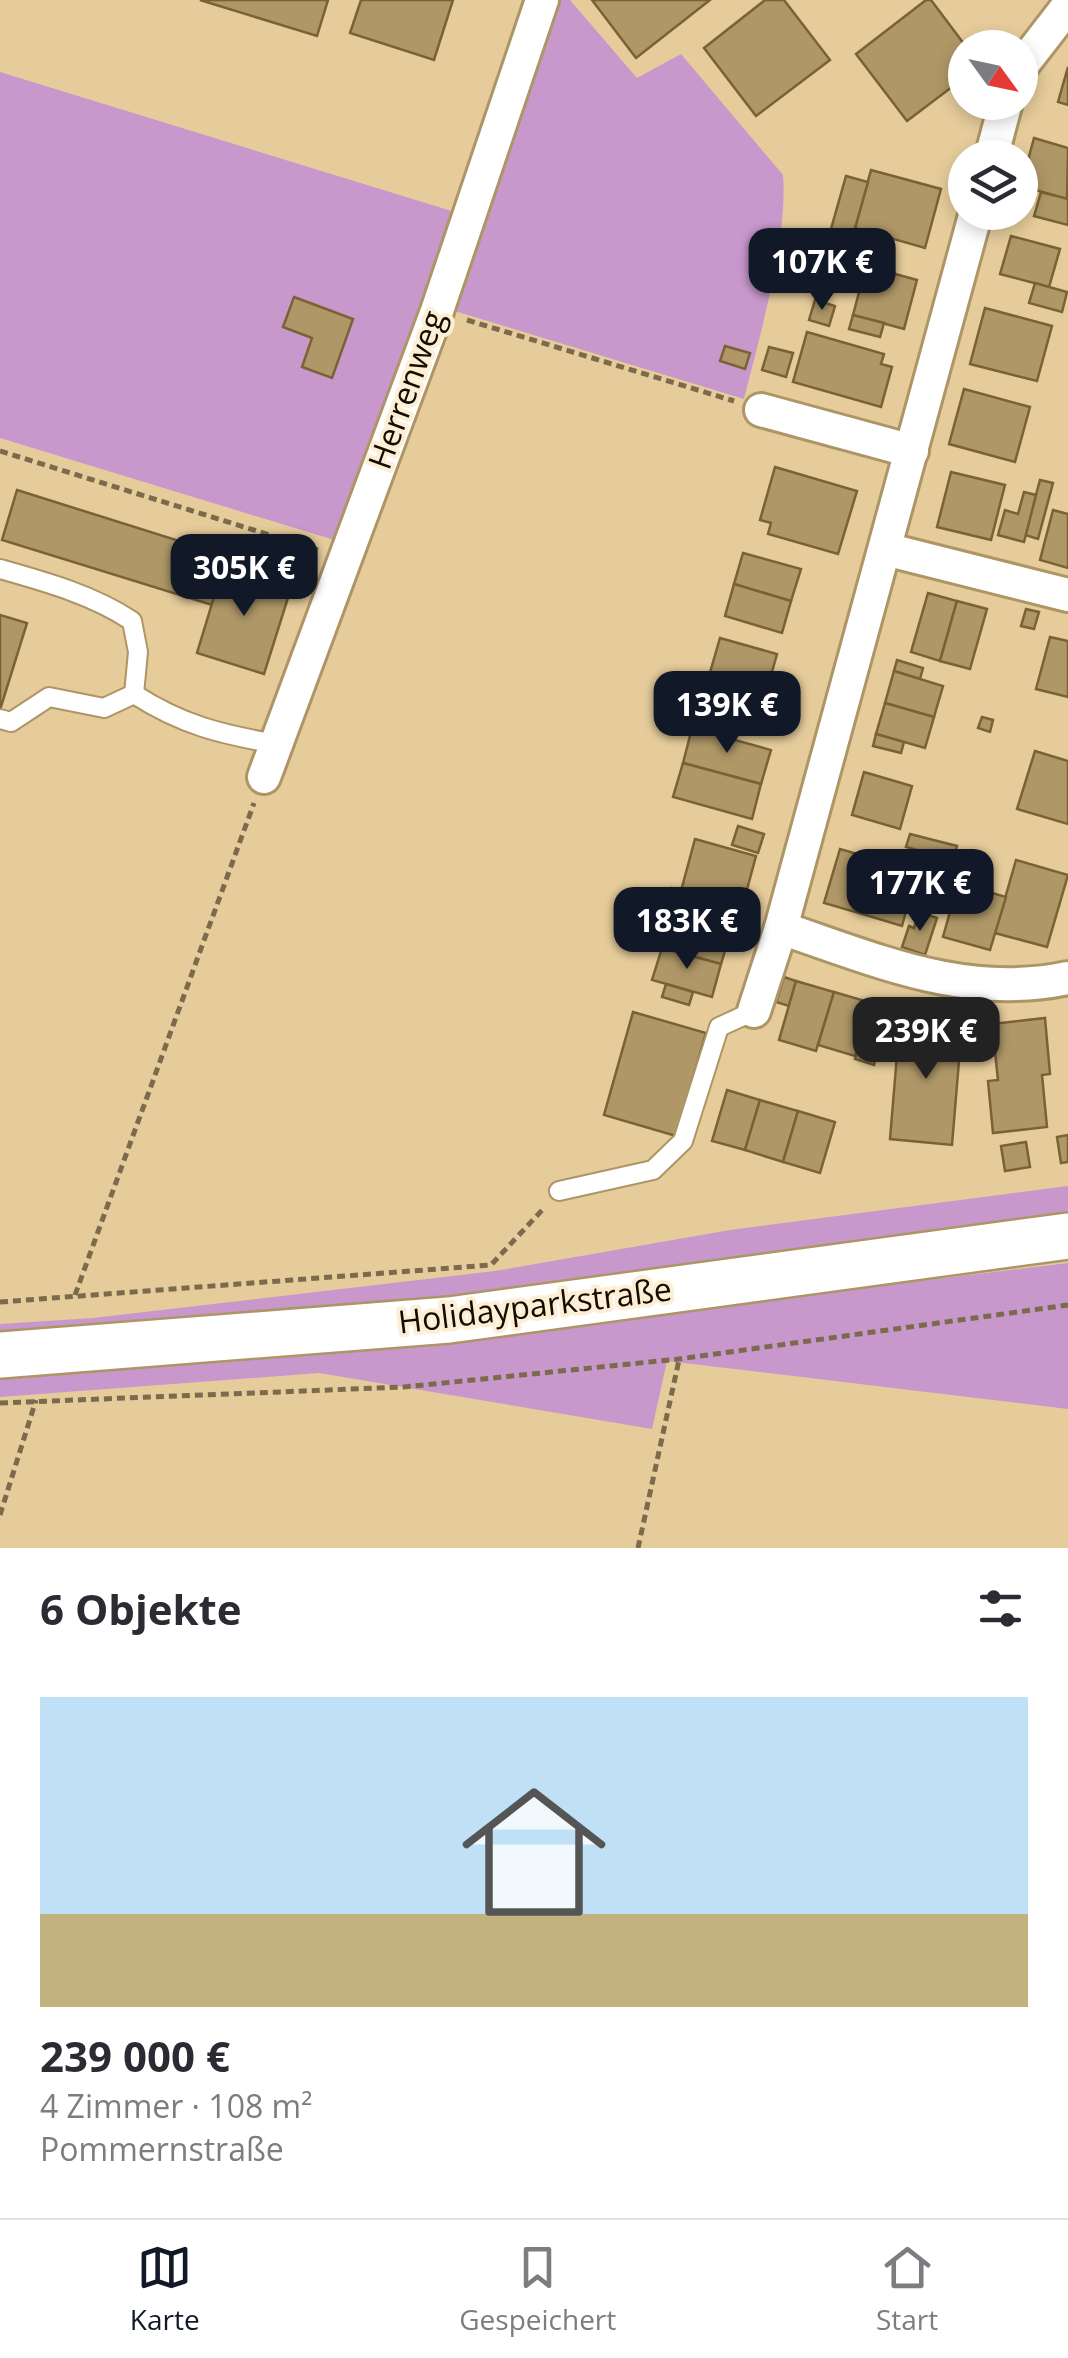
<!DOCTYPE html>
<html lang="de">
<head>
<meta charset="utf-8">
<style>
  body { margin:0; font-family:"Open Sans",sans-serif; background:#f7f7f7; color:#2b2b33; height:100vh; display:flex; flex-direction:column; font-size:38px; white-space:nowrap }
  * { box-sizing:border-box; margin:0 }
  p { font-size:32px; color:#7c7c81 }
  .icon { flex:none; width:55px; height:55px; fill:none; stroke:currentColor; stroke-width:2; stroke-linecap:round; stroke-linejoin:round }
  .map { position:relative; height:1548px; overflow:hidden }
  .details { display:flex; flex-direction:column; background:#fff; flex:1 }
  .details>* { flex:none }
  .needle { width:65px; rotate:123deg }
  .buttons { position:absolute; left:948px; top:30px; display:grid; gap:20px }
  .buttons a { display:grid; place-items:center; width:90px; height:90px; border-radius:50%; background:#fff; box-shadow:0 5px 15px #0003; font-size:50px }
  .price { position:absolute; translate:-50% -85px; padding:0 22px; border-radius:20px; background:#111827; color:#fff; font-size:32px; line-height:65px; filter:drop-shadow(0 2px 5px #0008) }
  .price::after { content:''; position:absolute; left:50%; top:60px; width:30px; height:22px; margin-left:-15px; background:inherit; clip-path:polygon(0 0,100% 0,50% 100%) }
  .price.selected { background:#222; color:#fff }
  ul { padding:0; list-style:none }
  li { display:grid; align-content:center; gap:20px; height:530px; padding:0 40px }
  li span { display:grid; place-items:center; height:310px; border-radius:0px; color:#555 }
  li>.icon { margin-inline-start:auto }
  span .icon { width:180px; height:180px; fill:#fffc; stroke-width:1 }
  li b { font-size:42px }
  h2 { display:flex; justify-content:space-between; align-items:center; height:120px; padding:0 40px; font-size:42px }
  .menu { display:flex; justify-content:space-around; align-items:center; height:140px; border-top:2px solid #e1e1e2; background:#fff; font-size:28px; color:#7c7c81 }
  .menu a { display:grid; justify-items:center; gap:5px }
  .menu .selected { color:#111827 }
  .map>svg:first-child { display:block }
  .green { fill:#c898cc }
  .building { fill:#af9767; stroke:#796234; stroke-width:2.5 }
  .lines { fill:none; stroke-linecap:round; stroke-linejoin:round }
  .service-casing { stroke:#ad9565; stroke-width:22 }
  .minor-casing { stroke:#ad9565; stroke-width:38 }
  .secondary-casing { stroke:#ad9565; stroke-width:50 }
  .path { stroke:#7c6a4c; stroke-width:5; stroke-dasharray:8 5; stroke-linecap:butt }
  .service { stroke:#fff; stroke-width:18 }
  .minor { stroke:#fff; stroke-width:32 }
  .secondary { stroke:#fff; stroke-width:45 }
  .labels { text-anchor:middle; stroke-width:8; stroke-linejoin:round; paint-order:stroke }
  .street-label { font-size:32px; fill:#150c00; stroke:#fcefd6 }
</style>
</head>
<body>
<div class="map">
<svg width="1068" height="1548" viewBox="0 0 1068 1548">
  <rect width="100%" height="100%" fill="#e6cc9b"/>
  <!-- green -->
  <g class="green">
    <path d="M 554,0 L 570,0 L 637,78 L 681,54 L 783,175 C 788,238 760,335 744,399 L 448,309 Z"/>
    <polygon points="0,72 458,213 344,543 0,438"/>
    <polygon points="1068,1186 1068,1221 444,1299 0,1341 0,1324 93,1318 495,1271 730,1230"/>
    <polygon points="1068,1263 1068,1409 667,1361 652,1429 319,1373 0,1397 0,1378 451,1338"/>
  </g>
  <!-- building -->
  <g class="building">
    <polygon points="200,0 328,0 317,36"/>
    <polygon points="361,0 453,0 434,60 350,33"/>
    <polygon points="592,0 710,0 636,58"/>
    <polygon points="765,0 784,0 830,60 756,116 704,48"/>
    <polygon points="926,0 931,0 967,48 965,77 907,121 856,54"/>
    <polygon points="1068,67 1068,105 1058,102"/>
    <polygon points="1034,138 1068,148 1067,199 1021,186"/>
    <polygon points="871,170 941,189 925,248 855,228"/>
    <polygon points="846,176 868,182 853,235 831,229"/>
    <polygon points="1041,192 1068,199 1068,225 1034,216"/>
    <polygon points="1011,236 1060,249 1049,287 1000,274"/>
    <polygon points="866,266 917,280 904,329 853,315"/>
    <polygon points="1035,283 1067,292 1062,312 1029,303"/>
    <polygon points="294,297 353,319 332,378 302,367 312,338 283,327"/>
    <polygon points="815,300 835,306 829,326 809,320"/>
    <polygon points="985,308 1052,326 1037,381 970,364"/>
    <polygon points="853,315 884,323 880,337 849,329"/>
    <polygon points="807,332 884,354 881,364 892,367 881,407 793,382"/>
    <polygon points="725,346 750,353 745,369 720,361"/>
    <polygon points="769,347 793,353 786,377 762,370"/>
    <polygon points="964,389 1030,407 1015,462 949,444"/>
    <polygon points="775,467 857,491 838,554 768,534 771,523 760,520"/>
    <polygon points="951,472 1005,485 991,540 937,527"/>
    <polygon points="1040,480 1053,483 1038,539 1025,535"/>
    <polygon points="17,490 227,556 212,605 2,540"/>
    <polygon points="1024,492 1036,495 1024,542 998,535 1005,510 1018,514"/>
    <polygon points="1053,510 1068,514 1068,568 1040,560"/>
    <polygon points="743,553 801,569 791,601 734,584"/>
    <polygon points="224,564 292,585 264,674 197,653"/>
    <polygon points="734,584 791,601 782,633 725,616"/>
    <polygon points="928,593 957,601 940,661 911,652"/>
    <polygon points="957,601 987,609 970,669 940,661"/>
    <polygon points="1026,609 1039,612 1034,629 1021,626"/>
    <polygon points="0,615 27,623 0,710"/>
    <polygon points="1050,637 1068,641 1068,697 1036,689"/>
    <polygon points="720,638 777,654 766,693 760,691 751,722 700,707"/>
    <polygon points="897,660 923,668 920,679 894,671"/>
    <polygon points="894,671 943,686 934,717 885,703"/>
    <polygon points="885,703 934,717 925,748 876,734"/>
    <polygon points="982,717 993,720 990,732 978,728"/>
    <polygon points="692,728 771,750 761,784 683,763"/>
    <polygon points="876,734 904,742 901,753 873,746"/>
    <polygon points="1035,751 1068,761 1068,824 1017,809"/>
    <polygon points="683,763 761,784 752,819 673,797"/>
    <polygon points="864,772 912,786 900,829 852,815"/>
    <polygon points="738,826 764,834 758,853 732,845"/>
    <polygon points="910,834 957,846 953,860 906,847"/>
    <polygon points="695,839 756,856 742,908 681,891"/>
    <polygon points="840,849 878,860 862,914 824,903"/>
    <polygon points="878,860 917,871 902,926 862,914"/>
    <polygon points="1016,860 1068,875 1047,947 995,933"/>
    <polygon points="958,883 1006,897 990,950 943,937"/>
    <polygon points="672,888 709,899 705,912 669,902"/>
    <polygon points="685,907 710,914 706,924 682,917"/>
    <polygon points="919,912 937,918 925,955 902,947 909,926 914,928"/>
    <polygon points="671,914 731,931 721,964 662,948"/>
    <polygon points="662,948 721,964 712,997 652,980"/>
    <polygon points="784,977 796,981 789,1006 776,1002"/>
    <polygon points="796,981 834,992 816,1051 779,1040"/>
    <polygon points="666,984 693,992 689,1005 662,997"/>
    <polygon points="834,992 872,1003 855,1056 818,1045"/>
    <polygon points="633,1012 706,1033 676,1136 604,1115"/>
    <polygon points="1045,1018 1050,1074 1042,1075 1047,1127 993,1133 988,1081 998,1080 992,1024"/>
    <polygon points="900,1019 962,1025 952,1145 890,1139"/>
    <polygon points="865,1024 881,1029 874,1065 855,1059"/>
    <polygon points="727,1090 760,1100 745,1150 712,1141"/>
    <polygon points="760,1100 798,1111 783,1162 745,1150"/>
    <polygon points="798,1111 835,1122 820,1173 783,1162"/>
    <polygon points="1068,1135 1068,1162 1061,1163 1057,1137"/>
    <polygon points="1026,1142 1030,1167 1005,1171 1001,1146"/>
  </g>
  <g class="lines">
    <defs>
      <g id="service">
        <path d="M 0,569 C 46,582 93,595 132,621 L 138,652 L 134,694"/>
        <path d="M 134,694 C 182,725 220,734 276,744"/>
        <polyline points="0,719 11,722 49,697 104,708 134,694"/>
        <polyline points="559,1191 653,1170 683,1141 719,1027 754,1011"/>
      </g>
      <g id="minor">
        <polyline points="1020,68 1068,6"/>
        <polyline points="991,158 1006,102"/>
        <polyline points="761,410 912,451"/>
        <polyline points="885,549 1068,595"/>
        <polyline points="264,777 437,311 542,0"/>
        <path d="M 781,928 C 877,960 965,1000 1068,978"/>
        <polyline points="754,1011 781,928 976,212"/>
      </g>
      <polyline id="secondary" points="0,1355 449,1320 1068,1236"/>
    </defs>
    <!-- service casing -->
    <use href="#service" class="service-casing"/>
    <!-- minor casing -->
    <use href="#minor" class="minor-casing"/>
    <!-- secondary casing -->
    <use href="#secondary" class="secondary-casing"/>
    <!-- path -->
    <g class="path">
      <polyline points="467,320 734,401"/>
      <polyline points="0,451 318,550"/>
      <polyline points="75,1295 254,803"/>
      <polyline points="0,1302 491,1265 545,1207"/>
      <polyline points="0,1403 404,1387 679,1359 1068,1305"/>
      <polyline points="0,1515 36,1400"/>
      <polyline points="638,1548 679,1360"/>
    </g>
    <!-- service -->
    <use href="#service" class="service"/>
    <!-- minor -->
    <use href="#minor" class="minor"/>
    <!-- secondary -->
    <use href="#secondary" class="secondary"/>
  </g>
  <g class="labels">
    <!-- street labels -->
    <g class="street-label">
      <text transform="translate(407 390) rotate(-70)" y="11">Herrenweg</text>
      <text transform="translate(535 1306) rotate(-7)" y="11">Holidayparkstraße</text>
    </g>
  </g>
</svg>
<div class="buttons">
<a><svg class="needle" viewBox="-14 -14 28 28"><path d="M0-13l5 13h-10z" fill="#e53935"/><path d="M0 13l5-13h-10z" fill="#7c7c81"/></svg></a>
<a><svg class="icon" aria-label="layers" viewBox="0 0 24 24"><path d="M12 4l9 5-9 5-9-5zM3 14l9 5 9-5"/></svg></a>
</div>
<b class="price" style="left:822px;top:313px">107K €</b>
<b class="price" style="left:244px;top:619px">305K €</b>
<b class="price" style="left:727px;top:756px">139K €</b>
<b class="price" style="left:920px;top:934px">177K €</b>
<b class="price" style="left:687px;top:972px">183K €</b>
<b class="price selected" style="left:926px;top:1082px">239K €</b>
</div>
<section class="details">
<h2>6 Objekte<svg class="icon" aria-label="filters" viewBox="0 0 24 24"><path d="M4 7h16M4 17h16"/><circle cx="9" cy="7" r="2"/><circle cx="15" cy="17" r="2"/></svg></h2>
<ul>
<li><span style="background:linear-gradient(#bfe0f5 70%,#c2b280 0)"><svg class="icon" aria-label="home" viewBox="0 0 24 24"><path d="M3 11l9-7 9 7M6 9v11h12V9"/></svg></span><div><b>239 000 €</b><p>4 Zimmer · 108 m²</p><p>Pommernstraße</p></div></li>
</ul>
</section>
<nav class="menu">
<a class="selected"><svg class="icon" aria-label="map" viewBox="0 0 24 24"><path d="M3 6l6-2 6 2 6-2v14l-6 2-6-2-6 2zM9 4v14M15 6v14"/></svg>Karte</a>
<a><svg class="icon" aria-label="saved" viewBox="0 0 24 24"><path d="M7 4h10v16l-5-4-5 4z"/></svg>Gespeichert</a>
<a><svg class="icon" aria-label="home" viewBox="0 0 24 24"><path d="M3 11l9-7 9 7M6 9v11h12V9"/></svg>Start</a>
</nav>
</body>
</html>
